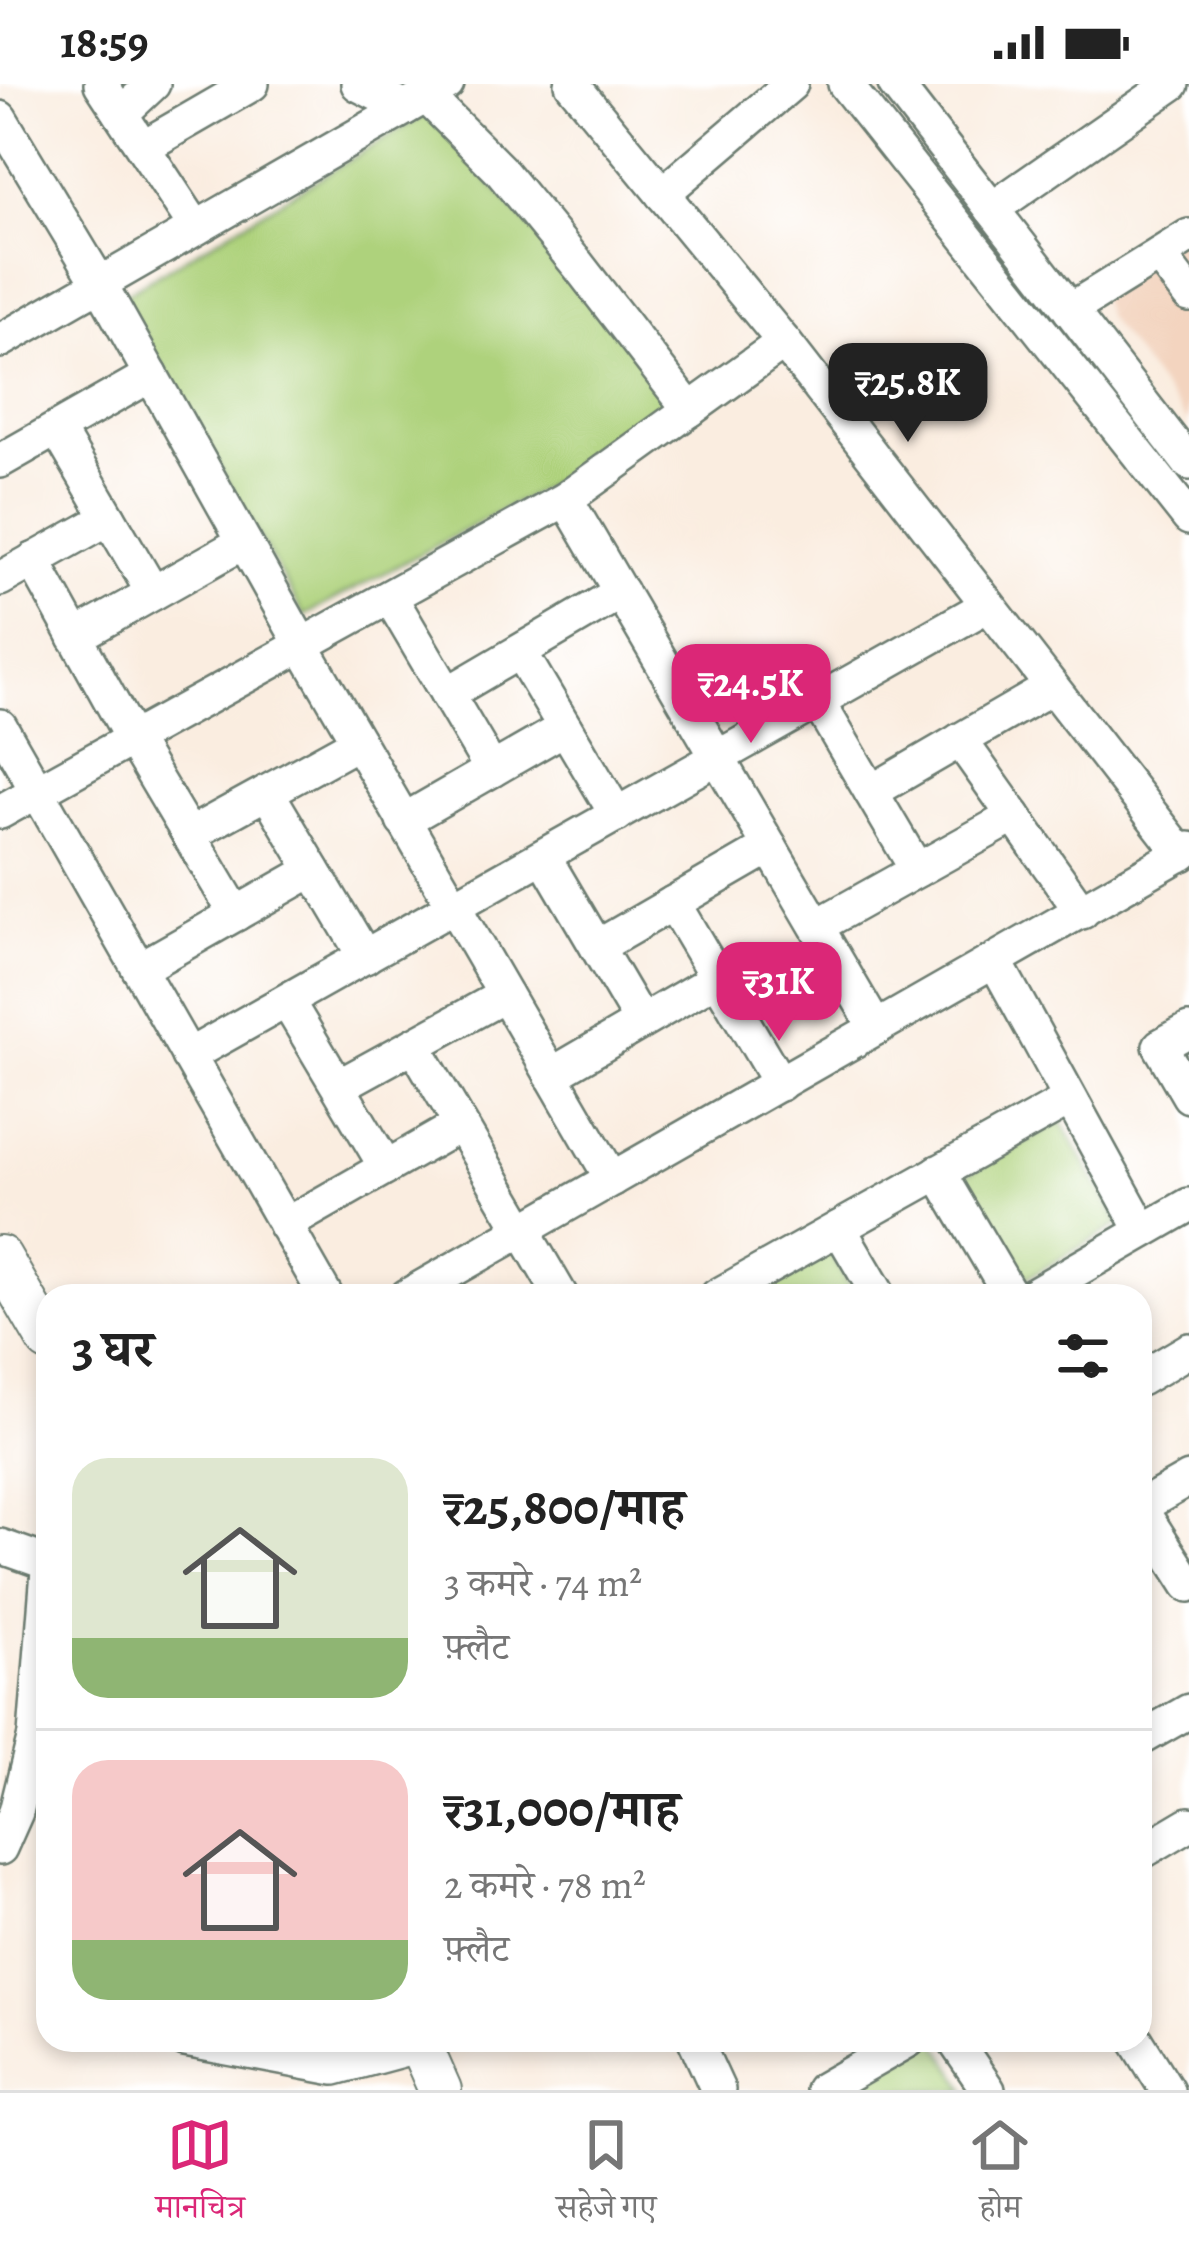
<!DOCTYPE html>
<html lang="hi">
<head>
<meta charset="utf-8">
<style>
  body { margin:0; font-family:Alegreya,"Noto Serif Devanagari",serif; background:#f6f6f6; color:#222; height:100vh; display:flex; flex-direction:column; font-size:45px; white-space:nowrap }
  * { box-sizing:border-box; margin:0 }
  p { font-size:39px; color:#767676 }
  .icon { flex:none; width:66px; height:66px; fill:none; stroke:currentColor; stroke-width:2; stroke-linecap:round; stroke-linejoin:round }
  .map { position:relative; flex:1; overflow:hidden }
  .details { position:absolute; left:36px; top:1200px; width:1116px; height:768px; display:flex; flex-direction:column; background:#fff; border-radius:36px; box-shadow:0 6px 18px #0003 }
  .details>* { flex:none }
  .price { position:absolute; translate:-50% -102px; padding:0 27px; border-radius:24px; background:#db2777; color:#fff; font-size:39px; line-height:78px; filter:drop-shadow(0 3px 6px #0008) }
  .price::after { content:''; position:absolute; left:50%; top:72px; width:36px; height:27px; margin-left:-18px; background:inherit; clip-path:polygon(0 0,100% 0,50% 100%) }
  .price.active { background:#222; color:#fff }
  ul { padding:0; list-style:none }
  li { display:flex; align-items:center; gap:36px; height:300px; padding:0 36px }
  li+li { border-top:3px solid #e0e0e0 }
  li span { display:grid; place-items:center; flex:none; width:336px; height:240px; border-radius:36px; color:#555 }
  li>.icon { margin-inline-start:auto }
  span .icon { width:144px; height:144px; fill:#fffc; stroke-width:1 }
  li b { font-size:51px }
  h2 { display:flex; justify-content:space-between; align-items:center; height:144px; padding:0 36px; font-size:51px }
  .status { display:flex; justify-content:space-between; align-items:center; height:84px; padding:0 60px; background:#fff; direction:ltr }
  .status svg { height:33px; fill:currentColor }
  .menu { display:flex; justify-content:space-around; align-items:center; height:168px; border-top:3px solid #e0e0e0; background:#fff; font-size:33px; color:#767676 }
  .menu a { display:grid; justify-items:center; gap:6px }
  .menu .active { color:#db2777 }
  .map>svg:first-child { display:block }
  .built { fill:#f3d4bf }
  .green { fill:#aed27b; stroke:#668858; stroke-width:3 }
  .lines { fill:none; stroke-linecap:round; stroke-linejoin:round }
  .minor-casing { stroke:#6c7b70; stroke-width:38 }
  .major-casing { stroke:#6c7b70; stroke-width:46 }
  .minor { stroke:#fff; stroke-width:33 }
  .major { stroke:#fff; stroke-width:42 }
</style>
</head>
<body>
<div class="status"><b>18:59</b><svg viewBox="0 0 49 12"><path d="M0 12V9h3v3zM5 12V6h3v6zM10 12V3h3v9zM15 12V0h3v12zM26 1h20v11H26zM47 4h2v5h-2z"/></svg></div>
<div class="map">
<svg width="1189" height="2006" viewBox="0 0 1189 2006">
  <rect width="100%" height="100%" fill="#fff"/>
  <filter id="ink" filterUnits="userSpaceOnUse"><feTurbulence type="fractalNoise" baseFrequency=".00833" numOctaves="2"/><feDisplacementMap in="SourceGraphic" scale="24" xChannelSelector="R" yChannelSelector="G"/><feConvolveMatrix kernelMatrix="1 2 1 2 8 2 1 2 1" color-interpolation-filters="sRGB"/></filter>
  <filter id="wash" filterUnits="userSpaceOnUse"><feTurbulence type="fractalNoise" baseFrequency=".004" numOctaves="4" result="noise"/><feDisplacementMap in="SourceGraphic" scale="48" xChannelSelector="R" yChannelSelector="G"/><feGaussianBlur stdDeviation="2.7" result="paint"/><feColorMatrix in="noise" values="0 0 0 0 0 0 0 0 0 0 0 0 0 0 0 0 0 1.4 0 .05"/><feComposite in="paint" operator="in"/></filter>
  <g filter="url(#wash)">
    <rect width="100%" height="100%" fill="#faede0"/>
    <!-- built -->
    <polygon class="built" points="1189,124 1189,339 1106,232 1092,187"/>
    <!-- green -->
    <g class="green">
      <polygon points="428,29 558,174 673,318 549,401 304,532 122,212"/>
      <polygon points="1061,1037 1120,1140 1020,1198 961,1094"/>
      <polygon points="829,1167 855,1212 753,1212"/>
      <polygon points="931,1956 935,1956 967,2006 848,2006"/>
    </g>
  </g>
  <g filter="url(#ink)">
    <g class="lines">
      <defs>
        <g id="minor">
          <polyline points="101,0 196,144"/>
          <polyline points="358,0 405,24"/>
          <polyline points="572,0 784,258 1182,770"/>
          <polyline points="845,0 1189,434"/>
          <polyline points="895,0 1189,379"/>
          <polyline points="426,12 500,86 578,181 690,326"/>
          <polyline points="121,30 153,0"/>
          <polyline points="0,34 100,200 302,561 612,1095"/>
          <polyline points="143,63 252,0"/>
          <polyline points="662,110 791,0"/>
          <polyline points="992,125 1172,0"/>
          <polyline points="1159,171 1189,211"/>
          <polyline points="1070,226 1189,152"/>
          <polyline points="0,257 447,0"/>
          <polyline points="57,345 153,509"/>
          <polyline points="0,377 151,291"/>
          <polyline points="566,415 876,944"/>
          <polyline points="33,476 132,655 236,830"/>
          <polyline points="0,495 109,434"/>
          <polyline points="390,513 492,686"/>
          <polyline points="75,553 244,458"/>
          <polyline points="520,568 617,731"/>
          <polyline points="447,610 621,508"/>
          <polyline points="818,618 917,786"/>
          <polyline points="0,642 326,1212"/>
          <polyline points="960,656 1082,828"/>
          <polyline points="267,708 365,873"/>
          <polyline points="871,708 1052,603"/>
          <polyline points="0,728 566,415 784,258"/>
          <polyline points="403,737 565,644"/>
          <polyline points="189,751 358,658"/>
          <polyline points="544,773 641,938"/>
          <polyline points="673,819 780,1000"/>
          <polyline points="817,842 1014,732"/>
          <polyline points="597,863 770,763"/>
          <polyline points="995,877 1143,1147"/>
          <polyline points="139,885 313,786"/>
          <polyline points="287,917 386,1083"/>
          <polyline points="1189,946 1160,962 1189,1012"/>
          <polyline points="414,961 561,1212"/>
          <polyline points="188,972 988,521"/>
          <polyline points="551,991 717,894"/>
          <polyline points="339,1002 505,911"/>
          <polyline points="938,1088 1011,1212"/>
          <polyline points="285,1141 460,1041"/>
          <polyline points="839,1144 879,1212"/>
          <polyline points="407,1212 1189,765"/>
          <polyline points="717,1212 1070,1015"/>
          <polyline points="1031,1212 1189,1121"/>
          <polyline points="1140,1295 1189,1266"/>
          <polyline points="1140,1423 1189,1395"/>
          <polyline points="1140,1424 1189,1501"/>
          <polyline points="0,1462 48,1479"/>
          <polyline points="1140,1655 1189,1627"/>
          <polyline points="0,1764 16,1728 35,1651 48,1487"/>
          <polyline points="1140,1769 1189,1740"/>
          <polyline points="185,1956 335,1984 420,1961"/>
          <polyline points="695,1956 718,2006"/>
          <polyline points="954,1956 988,2006"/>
          <polyline points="1136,1956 1167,2006"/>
          <polyline points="822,2006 909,1956"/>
        </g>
        <g id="major">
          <polyline points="0,1173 48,1256"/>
          <polyline points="418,1956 440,2006"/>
        </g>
      </defs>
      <!-- minor casing -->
      <use href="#minor" class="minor-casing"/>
      <!-- major casing -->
      <use href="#major" class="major-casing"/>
      <!-- minor -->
      <use href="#minor" class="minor"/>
      <!-- major -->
      <use href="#major" class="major"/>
    </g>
  </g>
</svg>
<b class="price active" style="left:908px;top:361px">₹25.8K</b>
<b class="price" style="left:751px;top:662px">₹24.5K</b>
<b class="price" style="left:779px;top:960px">₹31K</b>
<section class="details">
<h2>3 घर<svg class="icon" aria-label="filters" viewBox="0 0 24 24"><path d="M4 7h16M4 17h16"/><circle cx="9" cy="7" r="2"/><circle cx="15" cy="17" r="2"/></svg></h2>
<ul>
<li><span style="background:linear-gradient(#dfe7d0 75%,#8fb573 0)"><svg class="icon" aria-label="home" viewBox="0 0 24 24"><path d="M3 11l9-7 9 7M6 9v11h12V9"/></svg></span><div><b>₹25,800/माह</b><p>3 कमरे · 74 m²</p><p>फ़्लैट</p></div></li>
<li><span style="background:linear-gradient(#f6c9c9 75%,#8fb573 0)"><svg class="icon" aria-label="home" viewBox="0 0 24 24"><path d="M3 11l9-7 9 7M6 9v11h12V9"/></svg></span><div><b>₹31,000/माह</b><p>2 कमरे · 78 m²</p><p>फ़्लैट</p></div></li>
</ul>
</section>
</div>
<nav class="menu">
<a class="active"><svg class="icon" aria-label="map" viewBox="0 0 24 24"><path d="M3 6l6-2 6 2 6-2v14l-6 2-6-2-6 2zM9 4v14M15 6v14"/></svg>मानचित्र</a>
<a><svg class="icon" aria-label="saved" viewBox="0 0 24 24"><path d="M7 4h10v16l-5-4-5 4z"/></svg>सहेजे गए</a>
<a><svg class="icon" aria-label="home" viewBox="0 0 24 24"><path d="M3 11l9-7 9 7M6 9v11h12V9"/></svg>होम</a>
</nav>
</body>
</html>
